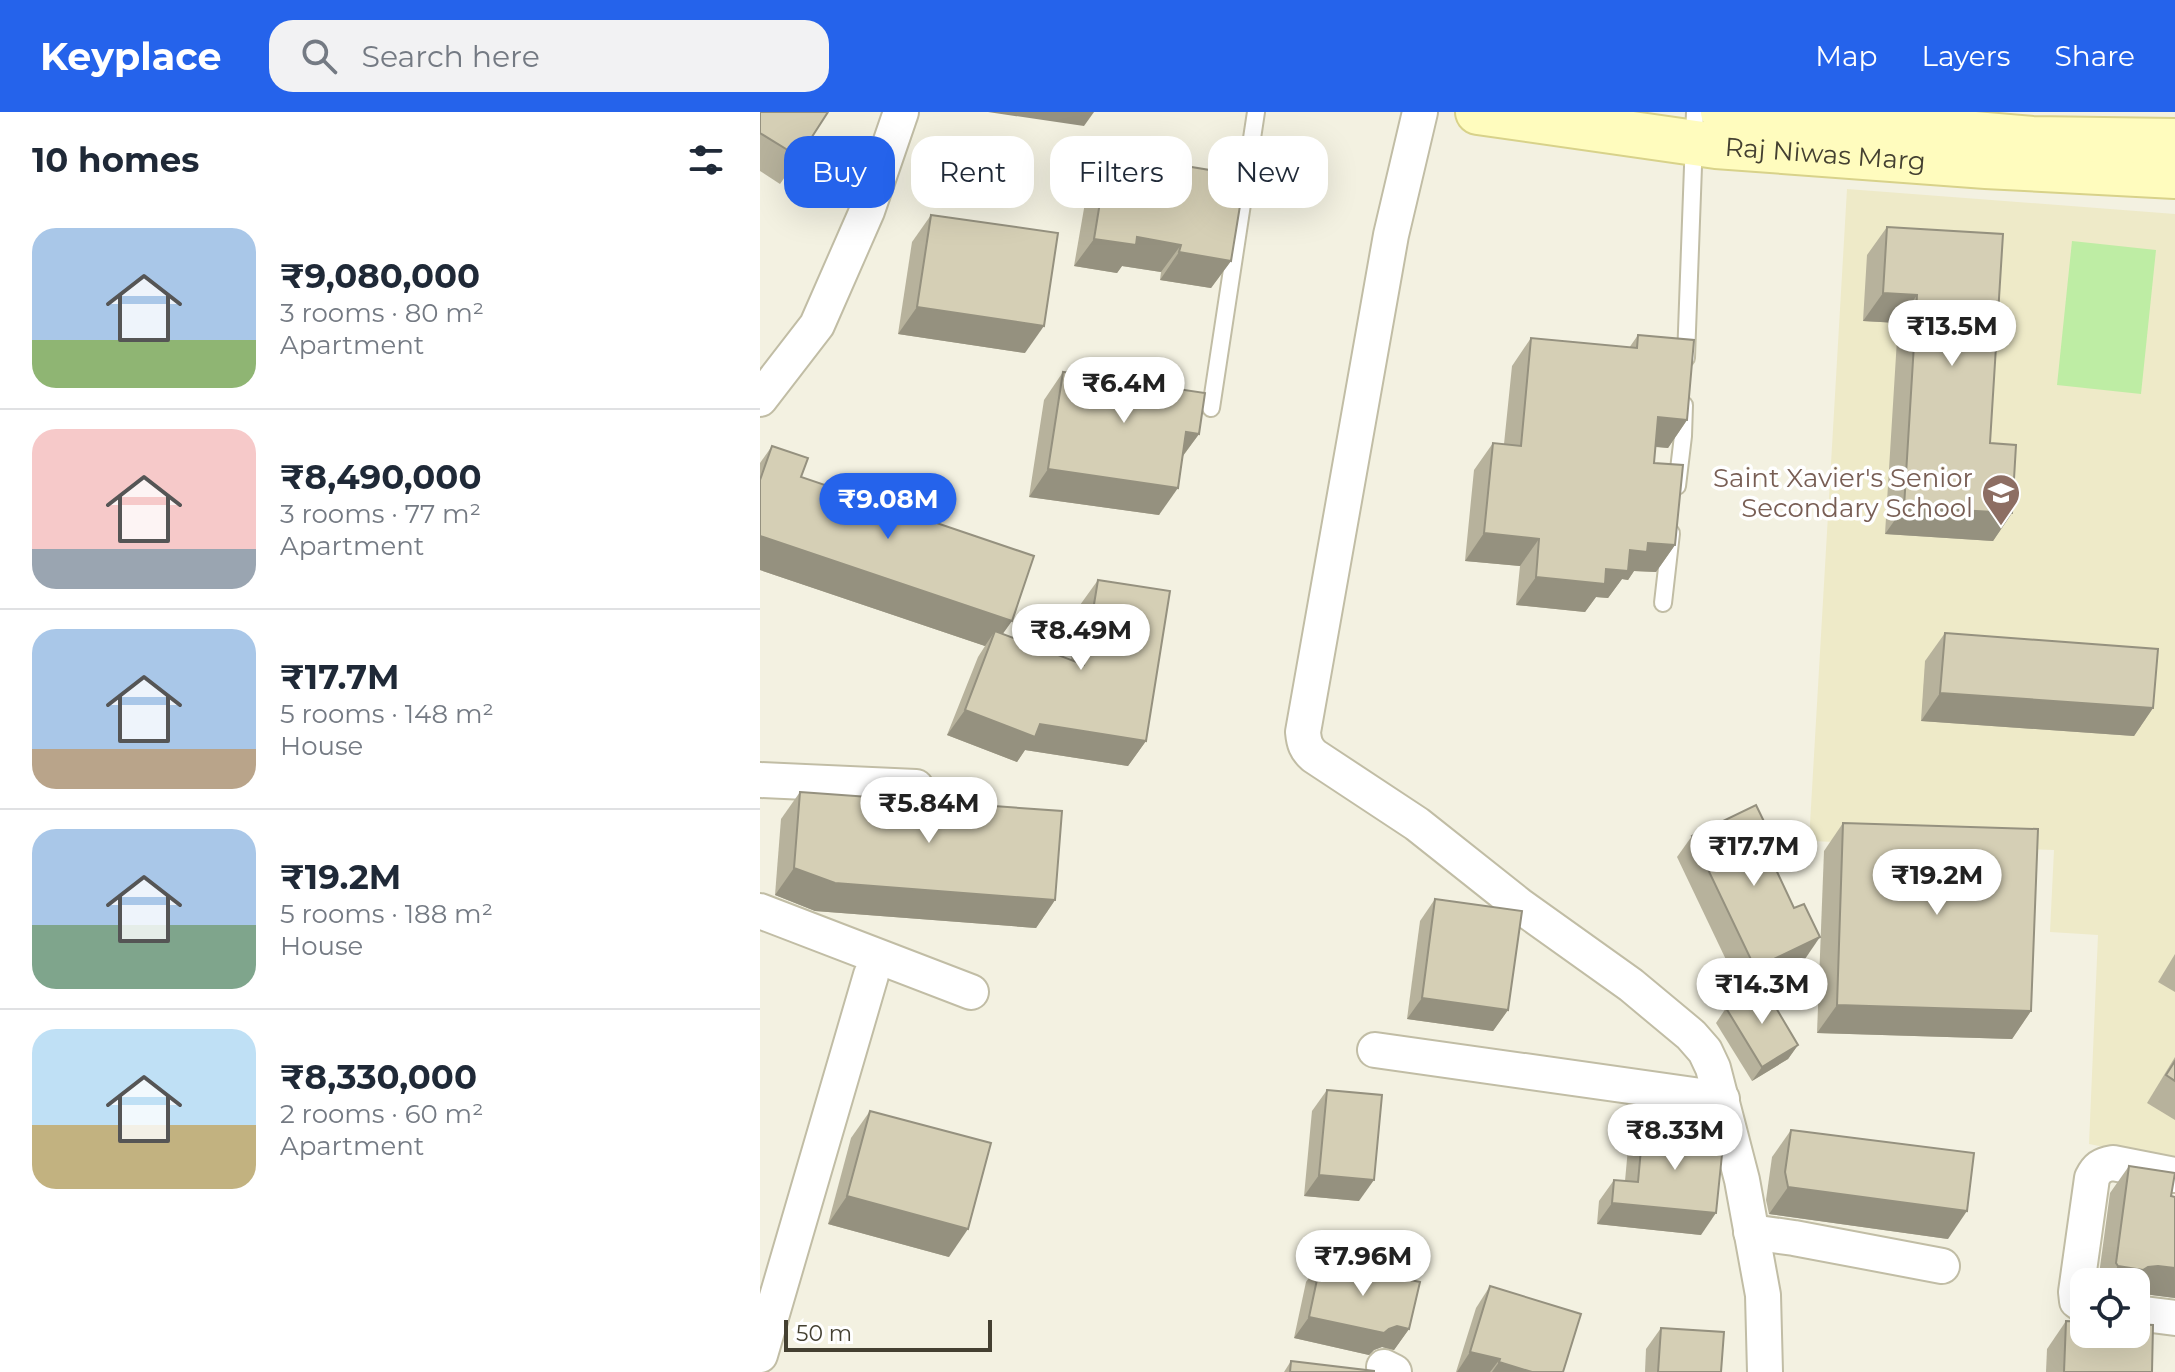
<!DOCTYPE html>
<html lang="en">
<head>
<meta charset="utf-8">
<style>
  body { margin:0; font-family:Montserrat,sans-serif; background:#f2f2f3; color:#1f2937; height:100vh; display:flex; flex-direction:column; font-size:30px; white-space:nowrap }
  * { box-sizing:border-box; margin:0 }
  p { font-size:26px; color:#747a83 }
  .icon { flex:none; width:44px; height:44px; fill:none; stroke:currentColor; stroke-width:2; stroke-linecap:round; stroke-linejoin:round }
  .map { position:relative; flex:1; overflow:hidden }
  .side { display:flex; flex-direction:column; background:#fff; width:760px }
  .side>* { flex:none }
  .guide { position:absolute; left:24px; top:24px; width:760px; height:72px; display:flex; gap:16px }
  .controls { position:absolute; left:1310px; top:1156px; display:grid; gap:16px }
  .controls a { display:grid; place-items:center; width:80px; height:80px; border-radius:16px; background:#fff; box-shadow:0 8px 32px #0002; font-size:40px }
  .scale { position:absolute; left:24px; bottom:20px; width:208px; box-sizing:border-box; padding-left:8px; border:4px solid #444031; border-top:0; font-size:22px; line-height:28px; white-space:nowrap; color:#444031; -webkit-text-stroke:6px #fff; paint-order:stroke }
  .price { position:absolute; translate:-50% -68px; padding:0 18px; border-radius:28px; background:#fff; color:#222; font-size:26px; line-height:52px; filter:drop-shadow(0 2px 4px #0008) }
  .price::after { content:''; position:absolute; left:50%; top:48px; width:24px; height:18px; margin-left:-12px; background:inherit; clip-path:polygon(0 0,100% 0,50% 100%) }
  .price.current { background:#2563eb; color:#fff }
  ul { padding:0; list-style:none }
  li { display:flex; align-items:center; gap:24px; height:200px; padding:0 32px }
  li+li { border-top:2px solid #e0e1e3 }
  li span { display:grid; place-items:center; flex:none; width:224px; height:160px; border-radius:24px; color:#555 }
  li>.icon { margin-inline-start:auto }
  span .icon { width:96px; height:96px; fill:#fffc; stroke-width:1 }
  li b { font-size:34px }
  h2 { display:flex; justify-content:space-between; align-items:center; height:96px; padding:0 32px; font-size:34px }
  .tag { padding:0 28px; border-radius:24px; background:#fff; box-shadow:0 8px 32px #0002; font-size:28px; line-height:72px }
  .tag.current { background:#2563eb; color:#fff }
  header { display:flex; align-items:center; gap:48px; box-sizing:border-box; height:112px; padding:0 40px; background:#2563eb; color:#fff }
  header strong { font-size:38px }
  nav { display:flex; gap:44px; margin-inline-start:auto; font-size:28px }
  .search { width:560px; height:72px; background:#f2f2f3; display:flex; align-items:center; gap:20px; box-sizing:border-box; padding:0 28px; border-radius:24px; color:#747a83; font-size:30px }
  main { display:flex; flex:1; min-height:0 }
  .map>svg:first-child { display:block }
  .education { fill:#eeeac8 }
  .green { fill:#beeda4 }
  .lines { fill:none; stroke-linecap:round; stroke-linejoin:round }
  .lane-casing { stroke:#c1bda5; stroke-width:20 }
  .street-casing { stroke:#c1bda5; stroke-width:38 }
  .secondary-casing { stroke:#d8d28a; stroke-width:48 }
  .lane { stroke:#fff; stroke-width:16 }
  .street { stroke:#fff; stroke-width:34 }
  .secondary { stroke:#fffcbe; stroke-width:44 }
  .wall { fill:#b7b29c }
  .shaded-wall { fill:#95917f }
  .building { fill:#d5cfb5; stroke:#95917f; stroke-width:2 }
  .labels { text-anchor:middle; stroke-width:7; stroke-linejoin:round; paint-order:stroke }
  .street-label { font-size:26px; fill:#444031; stroke:#fff }
  .education-label { font-size:26px; fill:#785e54; stroke:#fff; text-anchor:end }
</style>
</head>
<body>
<header>
<strong>Keyplace</strong>
<div class="search"><svg class="icon" aria-label="search" viewBox="0 0 24 24"><circle cx="10" cy="10" r="6"/><path d="M15 15l6 6"/></svg>Search here</div>
<nav><a>Map</a><a>Layers</a><a>Share</a></nav>
</header>
<main>
<section class="side">
<h2>10 homes<svg class="icon" aria-label="filters" viewBox="0 0 24 24"><path d="M4 7h16M4 17h16"/><circle cx="9" cy="7" r="2"/><circle cx="15" cy="17" r="2"/></svg></h2>
<ul>
<li><span style="background:linear-gradient(#a9c7e8 70%,#8fb573 0)"><svg class="icon" aria-label="home" viewBox="0 0 24 24"><path d="M3 11l9-7 9 7M6 9v11h12V9"/></svg></span><div><b>₹9,080,000</b><p>3 rooms · 80 m²</p><p>Apartment</p></div></li>
<li><span style="background:linear-gradient(#f6c9c9 75%,#9aa5b1 0)"><svg class="icon" aria-label="home" viewBox="0 0 24 24"><path d="M3 11l9-7 9 7M6 9v11h12V9"/></svg></span><div><b>₹8,490,000</b><p>3 rooms · 77 m²</p><p>Apartment</p></div></li>
<li><span style="background:linear-gradient(#a9c7e8 75%,#b9a48a 0)"><svg class="icon" aria-label="home" viewBox="0 0 24 24"><path d="M3 11l9-7 9 7M6 9v11h12V9"/></svg></span><div><b>₹17.7M</b><p>5 rooms · 148 m²</p><p>House</p></div></li>
<li><span style="background:linear-gradient(#a9c7e8 60%,#7fa58c 0)"><svg class="icon" aria-label="home" viewBox="0 0 24 24"><path d="M3 11l9-7 9 7M6 9v11h12V9"/></svg></span><div><b>₹19.2M</b><p>5 rooms · 188 m²</p><p>House</p></div></li>
<li><span style="background:linear-gradient(#bfe0f5 60%,#c2b280 0)"><svg class="icon" aria-label="home" viewBox="0 0 24 24"><path d="M3 11l9-7 9 7M6 9v11h12V9"/></svg></span><div><b>₹8,330,000</b><p>2 rooms · 60 m²</p><p>Apartment</p></div></li>
</ul>
</section>
<div class="map">
<svg width="1415" height="1260" viewBox="0 0 1415 1260">
  <rect width="100%" height="100%" fill="#f3f1e1"/>
  <!-- education -->
  <polygon class="education" points="1087,77 1415,102 1415,1049 1329,1032 1338,823 1290,820 1294,738 1049,729"/>
  <!-- green -->
  <polygon class="green" points="1312,129 1396,138 1381,282 1297,273"/>
  <g class="lines">
    <defs>
      <g id="lane">
        <polyline points="926,246 935,0"/>
        <polyline points="451,296 496,0"/>
        <polyline points="917,374 923,324 924,293"/>
        <polyline points="903,491 911,421"/>
      </g>
      <g id="street">
        <path d="M 660,0 L 631,123 L 543,620 C 544,631 546,637 554,644 L 657,712 L 759,793 L 871,873 L 931,923 L 945,939 L 953,956 L 982,1068 L 1003,1183 L 1005,1260"/>
        <polyline points="0,287 57,213 107,99 141,0"/>
        <polyline points="0,668 156,675"/>
        <polyline points="0,799 211,880"/>
        <polyline points="615,938 962,987"/>
        <polyline points="991,1120 1034,1126 1182,1154"/>
        <path d="M 1324,1194 L 1317,1189 L 1316,1180 L 1332,1066 C 1337,1056 1341,1053 1353,1051 L 1415,1063"/>
        <polyline points="1376,1201 1415,1206"/>
        <polyline points="0,1243 111,863"/>
        <polyline points="624,1255 634,1260"/>
      </g>
      <g id="secondary">
        <path id="s1" d="M 718,0 L 956,34 L 1226,54 L 1415,64"/>
        <polyline points="963,0 1272,27 1415,29"/>
      </g>
    </defs>
    <!-- lane casing -->
    <use href="#lane" class="lane-casing"/>
    <!-- street casing -->
    <use href="#street" class="street-casing"/>
    <!-- secondary casing -->
    <use href="#secondary" class="secondary-casing"/>
    <!-- lane -->
    <use href="#lane" class="lane"/>
    <!-- street -->
    <use href="#street" class="street"/>
    <!-- secondary -->
    <use href="#secondary" class="secondary"/>
  </g>
  <!-- wall -->
  <g class="wall">
    <polygon points="0,0 39,45 20,72 0,59"/>
    <polygon points="349,35 383,47 453,59 457,53 471,149 451,176 400,168 401,160 362,154 357,161 314,154 330,62"/>
    <polygon points="171,103 265,241 138,222 152,130"/>
    <polygon points="1127,115 1230,331 1252,401 1233,429 1125,422 1138,211 1103,209 1107,143"/>
    <polygon points="878,223 927,308 908,336 895,335 894,351 915,433 896,460 874,459 868,468 862,467 848,486 836,485 825,500 756,493 760,454 705,449 714,358 733,331 744,332 752,254 771,226 869,236"/>
    <polygon points="341,249 404,275 439,322 423,344 399,403 269,385 284,288 303,260 331,264"/>
    <polygon points="12,334 41,365 243,522 311,548 320,493 338,468 386,629 368,654 265,638 257,650 187,623 218,545 225,534 0,458 0,351"/>
    <polygon points="1185,521 1393,596 1374,624 1161,609 1165,549"/>
    <polygon points="40,680 295,788 276,816 55,799 15,783 21,707"/>
    <polygon points="1083,711 1271,899 1252,927 1057,921 1064,739"/>
    <polygon points="932,724 1005,736 1045,847 980,877 917,745"/>
    <polygon points="675,787 748,898 733,919 647,907 660,809"/>
    <polygon points="1415,842 1415,880 1398,870"/>
    <polygon points="966,896 1038,933 1028,947 992,969 956,911"/>
    <polygon points="1415,945 1415,1008 1387,991"/>
    <polygon points="567,978 599,1089 544,1084 552,999"/>
    <polygon points="110,999 189,1145 68,1112 91,1026"/>
    <polygon points="883,1015 941,1123 837,1112 839,1089 854,1068 865,1069 868,1036"/>
    <polygon points="1031,1018 1188,1127 1009,1102 1006,1088 1012,1045"/>
    <polygon points="1369,1054 1411,1084 1415,1085 1415,1186 1376,1181 1376,1170 1338,1170 1350,1081"/>
    <polygon points="561,1149 649,1217 634,1238 622,1235 614,1238 609,1243 534,1226 546,1170"/>
    <polygon points="730,1174 803,1260 696,1260 716,1196"/>
    <polygon points="1306,1209 1392,1260 1286,1260 1287,1237"/>
    <polygon points="901,1216 961,1260 885,1260 886,1237"/>
    <polygon points="531,1249 614,1260 524,1260"/>
  </g>
  <!-- shaded-wall -->
  <g class="shaded-wall">
    <polygon points="228,0 334,0 324,14"/>
    <polygon points="377,125 421,133 401,160 362,154 357,161 314,154 334,127"/>
    <polygon points="419,140 471,149 451,176 400,168"/>
    <polygon points="1123,181 1157,183 1138,211 1103,209"/>
    <polygon points="157,195 284,214 265,241 138,222"/>
    <polygon points="898,305 927,308 908,336 879,333"/>
    <polygon points="426,320 439,322 419,349"/>
    <polygon points="288,357 418,376 399,403 269,385"/>
    <polygon points="1144,395 1252,401 1233,429 1125,422"/>
    <polygon points="724,421 779,427 760,454 705,449"/>
    <polygon points="0,424 252,509 232,537 235,519 225,534 0,458"/>
    <polygon points="888,431 915,433 896,460 874,459 868,468 862,467 848,486 836,485 825,500 756,493 776,465 846,457 870,438"/>
    <polygon points="1180,581 1393,596 1374,624 1161,609"/>
    <polygon points="205,598 280,612 386,629 368,654 265,638 257,650 187,623"/>
    <polygon points="1012,726 997,747 1003,730"/>
    <polygon points="34,756 295,788 276,816 55,799 15,783"/>
    <polygon points="1060,825 1045,847 980,877 995,856"/>
    <polygon points="662,886 748,898 733,919 647,907"/>
    <polygon points="1077,893 1271,899 1252,927 1057,921"/>
    <polygon points="1038,933 1028,947 992,969 1002,955"/>
    <polygon points="559,1063 614,1068 599,1089 544,1084"/>
    <polygon points="1028,1075 1207,1099 1188,1127 1009,1102"/>
    <polygon points="87,1084 208,1117 189,1145 68,1112"/>
    <polygon points="852,1091 956,1101 941,1123 837,1112"/>
    <polygon points="1358,1154 1388,1155 1398,1154 1415,1156 1415,1186 1376,1181 1376,1170 1347,1170"/>
    <polygon points="549,1205 629,1217 637,1214 649,1217 634,1238 622,1235 614,1238 609,1243 534,1226"/>
    <polygon points="710,1240 740,1247 730,1260 697,1260"/>
    <polygon points="739,1250 772,1260 732,1260"/>
  </g>
  <!-- building -->
  <g class="building">
    <polygon points="0,0 68,0 39,45 0,21"/>
    <polygon points="349,35 384,40 383,47 456,59 457,53 486,57 471,149 419,140 421,133 377,125 376,133 334,127"/>
    <polygon points="171,103 298,121 284,214 157,195"/>
    <polygon points="1127,115 1243,122 1230,331 1256,333 1252,401 1144,395 1157,183 1123,181"/>
    <polygon points="878,223 934,228 927,308 898,305 894,351 923,353 915,433 888,431 887,440 870,438 868,459 846,457 845,472 776,465 779,427 724,421 733,331 761,334 771,226 877,236"/>
    <polygon points="341,249 407,259 404,275 445,281 439,322 426,320 418,376 288,357 303,260 339,265"/>
    <polygon points="12,334 48,346 41,365 274,444 252,509 0,424 0,368"/>
    <polygon points="338,468 410,479 386,629 280,612 275,625 205,598 235,519 324,553"/>
    <polygon points="1185,521 1398,537 1393,596 1180,581"/>
    <polygon points="40,680 302,699 295,788 75,771 34,756"/>
    <polygon points="996,693 1012,726 1003,730 1034,796 1044,792 1060,825 995,856 932,724"/>
    <polygon points="1083,711 1278,717 1271,899 1077,893"/>
    <polygon points="675,787 762,799 748,898 662,886"/>
    <polygon points="1003,874 1038,933 1002,955 966,896"/>
    <polygon points="1415,949 1415,969 1406,963"/>
    <polygon points="567,978 622,983 614,1068 559,1063"/>
    <polygon points="110,999 231,1031 208,1117 87,1084"/>
    <polygon points="883,1015 964,1023 956,1101 852,1091 854,1068 878,1070"/>
    <polygon points="1031,1018 1214,1041 1207,1099 1028,1075 1025,1060"/>
    <polygon points="1369,1054 1415,1061 1411,1084 1415,1085 1415,1156 1398,1154 1388,1155 1383,1158 1358,1154 1356,1151"/>
    <polygon points="561,1149 660,1170 649,1217 637,1214 629,1217 624,1221 549,1205"/>
    <polygon points="730,1174 821,1202 803,1260 772,1260 739,1250 740,1247 710,1240"/>
    <polygon points="1306,1209 1324,1210 1324,1222 1376,1222 1376,1212 1393,1213 1392,1260 1304,1260"/>
    <polygon points="901,1216 964,1220 961,1260 898,1260"/>
    <polygon points="531,1249 614,1259 614,1260 530,1260"/>
  </g>
  <!-- icons -->
  <defs>
    <symbol id="school-pin" viewBox="-11 -11 22 30"><path d="M0 17L-7.5 6A9.5 9.5 0 1 1 7.5 6Z" fill="#8d6e63" stroke="#fff"/><path d="M0-5L7-2L0 1L-7-2ZM-4 1L0 2.5L4 1V4Q0 6-4 4Z" fill="#fff"/></symbol>
  </defs>
  <g fill-rule="evenodd">
    <use href="#school-pin" x="1219" y="359" width="44" height="60"/>
  </g>
  <g class="labels">
    <!-- street labels -->
    <g class="street-label">
      <text dy="9" stroke="none"><textPath href="#s1" startOffset="350">Raj Niwas Marg</textPath></text>
    </g>
    <!-- education labels -->
    <g class="education-label">
      <text x="1213" y="375">Saint Xavier's Senior<tspan x="1213" dy="30">Secondary School</tspan></text>
    </g>
  </g>
</svg>
<div class="controls">
<a><svg class="icon" aria-label="locate" viewBox="0 0 24 24"><circle cx="12" cy="12" r="6"/><path d="M12 2v4M12 18v4M2 12h4M18 12h4"/></svg></a>
</div>
<div class="scale">50 m</div>
<b class="price" style="left:1192px;top:256px">₹13.5M</b>
<b class="price" style="left:364px;top:313px">₹6.4M</b>
<b class="price current" style="left:128px;top:429px">₹9.08M</b>
<b class="price" style="left:321px;top:560px">₹8.49M</b>
<b class="price" style="left:169px;top:733px">₹5.84M</b>
<b class="price" style="left:994px;top:776px">₹17.7M</b>
<b class="price" style="left:1177px;top:805px">₹19.2M</b>
<b class="price" style="left:1002px;top:914px">₹14.3M</b>
<b class="price" style="left:915px;top:1060px">₹8.33M</b>
<b class="price" style="left:603px;top:1186px">₹7.96M</b>
<div class="guide">
<a class="tag current">Buy</a>
<a class="tag">Rent</a>
<a class="tag">Filters</a>
<a class="tag">New</a>
</div>
</div>
</main>
</body>
</html>
